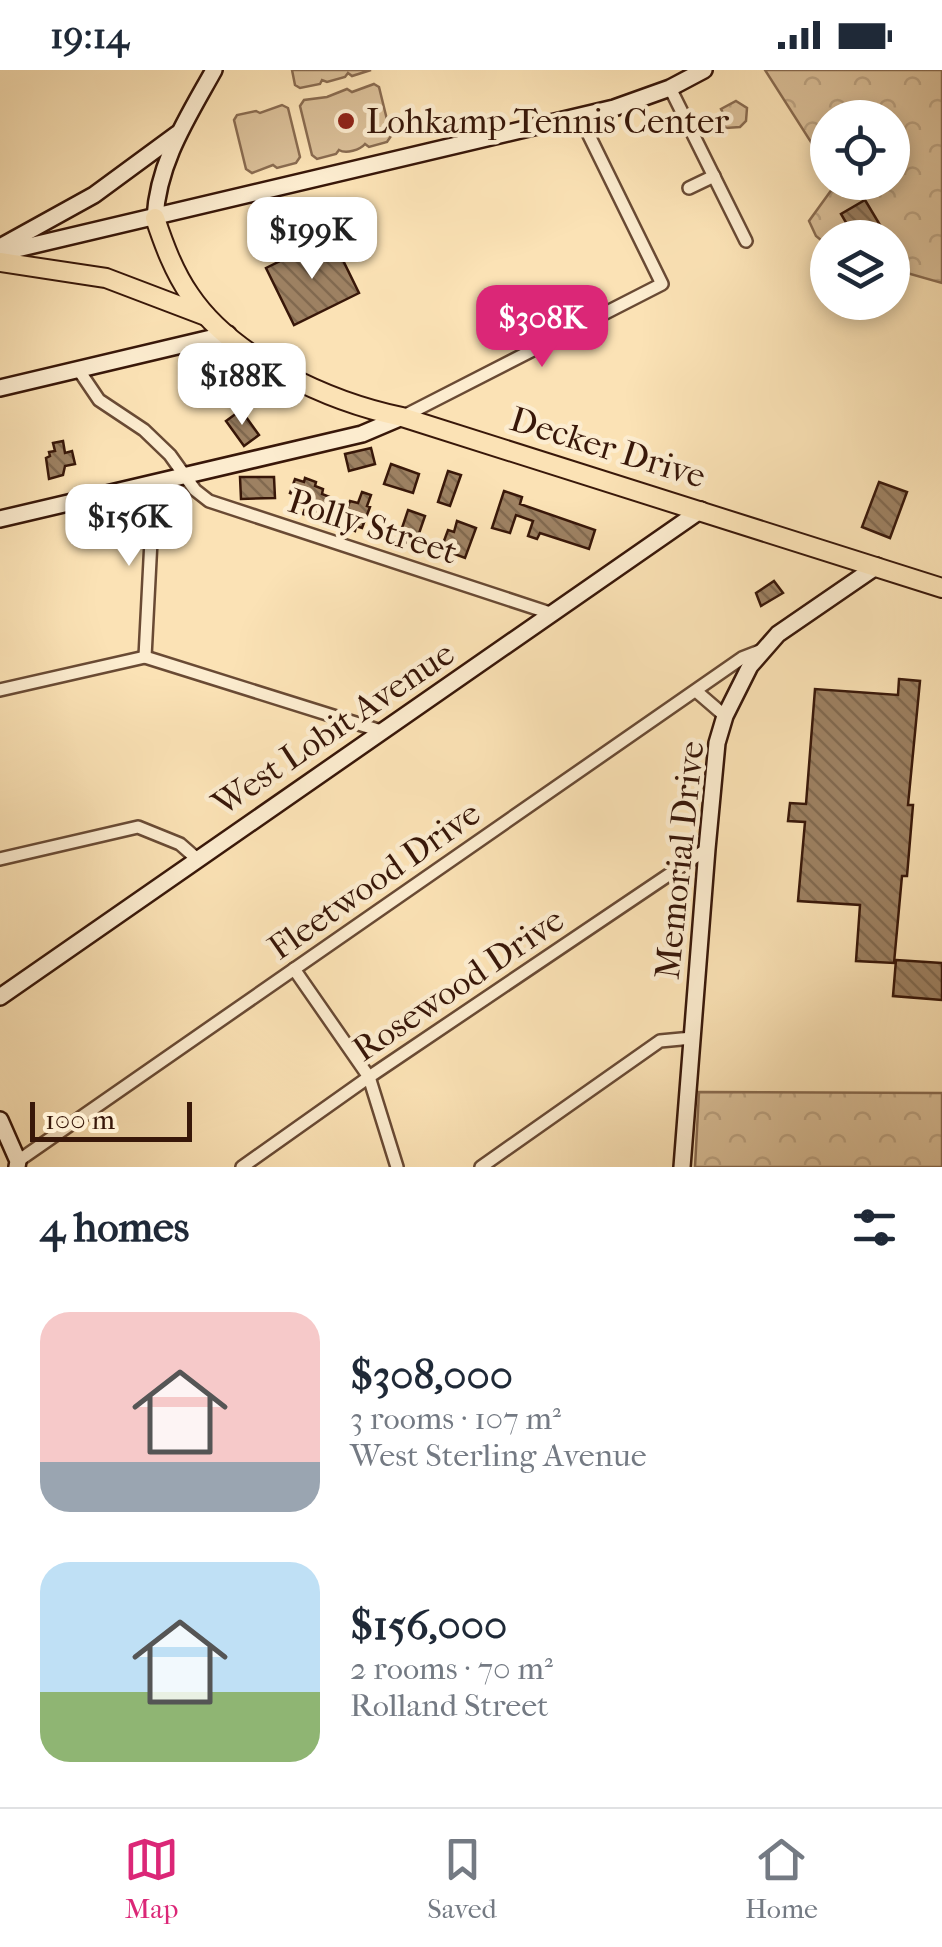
<!DOCTYPE html>
<html lang="en">
<head>
<meta charset="utf-8">
<style>
  body { margin:0; font-family:"IM FELL French Canon",serif; background:#f6f6f7; color:#1f2937; height:100vh; display:flex; flex-direction:column; font-size:38px; white-space:nowrap }
  * { box-sizing:border-box; margin:0 }
  p { font-size:32px; color:#747a83 }
  .icon { flex:none; width:55px; height:55px; fill:none; stroke:currentColor; stroke-width:2; stroke-linecap:round; stroke-linejoin:round }
  .map { position:relative; height:1097px; overflow:hidden }
  .details { display:flex; flex-direction:column; background:#fff; flex:1 }
  .details>* { flex:none }
  .tools { position:absolute; left:810px; top:30px; display:grid; gap:20px }
  .tools a { display:grid; place-items:center; width:100px; height:100px; border-radius:50%; background:#fff; box-shadow:0 5px 15px #0003; font-size:50px }
  .scale { position:absolute; left:30px; bottom:25px; width:162px; box-sizing:border-box; padding-left:10px; border:5px solid #381709; border-top:0; font-size:28px; line-height:35px; white-space:nowrap; color:#381709; -webkit-text-stroke:8px #fceccf; paint-order:stroke }
  .price { position:absolute; translate:-50% -85px; padding:0 22px; border-radius:20px; background:#fff; color:#222; font-size:32px; line-height:65px; filter:drop-shadow(0 2px 5px #0008) }
  .price::after { content:''; position:absolute; left:50%; top:60px; width:30px; height:22px; margin-left:-15px; background:inherit; clip-path:polygon(0 0,100% 0,50% 100%) }
  .price.active { background:#db2777; color:#fff }
  ul { padding:0; list-style:none }
  li { display:flex; align-items:center; gap:30px; height:250px; padding:0 40px }
  li span { display:grid; place-items:center; flex:none; width:280px; height:200px; border-radius:30px; color:#555 }
  li>.icon { margin-inline-start:auto }
  span .icon { width:120px; height:120px; fill:#fffc; stroke-width:1 }
  li b { font-size:42px }
  h2 { display:flex; justify-content:space-between; align-items:center; height:120px; padding:0 40px; font-size:42px }
  .status { display:flex; justify-content:space-between; align-items:center; height:70px; padding:0 50px; background:#fff; direction:ltr }
  .status svg { height:28px; fill:currentColor }
  .tabs { display:flex; justify-content:space-around; align-items:center; height:140px; border-top:2px solid #e0e1e3; background:#fff; font-size:28px; color:#747a83 }
  .tabs a { display:grid; justify-items:center; gap:5px }
  .tabs .active { color:#db2777 }
  .map>svg:first-child { display:block }
  .forest { fill:url(#forest-crowns); stroke:#896b50; stroke-width:2.5 }
  .pitch { fill:#dabf98; stroke:#896b50; stroke-width:2.5 }
  .building { fill:url(#building-back-hatch); stroke:#381709; stroke-width:2.5 }
  .lines { fill:none; stroke-linecap:round; stroke-linejoin:round }
  .street-casing { stroke:#694a34; stroke-width:16 }
  .secondary-casing { stroke:#381709; stroke-width:20 }
  .primary-casing { stroke:#381709; stroke-width:22 }
  .street { stroke:#fceccf; stroke-width:11 }
  .secondary { stroke:#fceccf; stroke-width:15 }
  .primary { stroke:#fbe2b5; stroke-width:18 }
  .poi-dot { fill:#8f2418; stroke:#fceccf; stroke-width:4 }
  .labels { text-anchor:middle; stroke-width:9; stroke-linejoin:round; paint-order:stroke }
  .poi-label { font-size:35px; fill:#381709; stroke:#fceccf; text-anchor:start }
  .street-label { font-size:35px; fill:#381709; stroke:#fceccf }
</style>
</head>
<body>
<div class="status"><b>19:14</b><svg viewBox="0 0 49 12"><path d="M0 12V9h3v3zM5 12V6h3v6zM10 12V3h3v9zM15 12V0h3v12zM26 1h20v11H26zM47 4h2v5h-2z"/></svg></div>
<div class="map">
<svg width="942" height="1097" viewBox="0 0 942 1097">
  <defs>
    <pattern id="forest-crowns" width="20" height="18" patternUnits="userSpaceOnUse" patternTransform="scale(2.5)"><rect width="20" height="18" fill="#dabf98"/><path d="M2 6a3 3 0 1 1 6 0M12 15a3 3 0 1 1 6 0" fill="none" stroke="#bca382"/></pattern>
    <pattern id="building-back-hatch" width="6" height="6" patternUnits="userSpaceOnUse" patternTransform="scale(2.5)"><rect width="6" height="6" fill="#9d8162"/><path d="M-1 5l2 2M0 0l6 6M5-1l2 2" fill="none" stroke="#81694f"/></pattern>
  </defs>
  <rect width="100%" height="100%" fill="#fbe2b5"/>
  <filter id="stains"><feTurbulence type="fractalNoise" baseFrequency=".002" numOctaves="4"/><feColorMatrix values="0 0 0 0 .2 0 0 0 0 .09 0 0 0 0 .02 0 0 0 .5 -.17"/></filter>
  <radialGradient id="worn" r=".72"><stop offset=".6" stop-color="#630" stop-opacity="0"/><stop offset="1" stop-color="#630" stop-opacity=".3"/></radialGradient>
  <!-- forest -->
  <g class="forest">
    <polygon points="765,0 942,0 942,213 893,199 892,168 828,168 827,175 816,166 809,151 835,115 832,113 892,112 892,48 828,48 827,105 811,72"/>
    <polygon points="736,31 747,38 746,51 740,57 726,58 720,50 723,43 721,39"/>
    <polygon points="699,1022 942,1023 942,1097 695,1097"/>
  </g>
  <!-- pitch -->
  <g class="pitch">
    <polygon points="292,0 371,0 352,6 348,3 345,7 327,12 322,10 320,14 300,18 295,15"/>
    <path d="M 374,14 L 379,17 L 391,66 L 387,72 L 369,77 L 365,74 C 360,80 346,84 339,80 L 336,84 L 317,89 L 312,85 L 300,36 L 304,30 L 327,27 L 347,19 L 352,22 Z"/>
    <polygon points="282,35 288,38 300,87 296,93 277,98 273,95 252,103 246,99 234,50 237,45 256,41 260,43"/>
  </g>
  <!-- building -->
  <g class="building">
    <polygon points="865,130 880,155 874,158 879,168 855,168 841,144"/>
    <polygon points="321,171 326,182 336,176 359,223 294,255 266,198"/>
    <polygon points="209,300 222,310 211,324 198,313"/>
    <polygon points="241,340 259,365 244,376 226,351"/>
    <polygon points="63,371 65,383 72,381 75,394 65,396 63,405 49,409 46,388 50,386 49,382 55,381 53,373"/>
    <polygon points="371,378 375,394 349,401 345,384"/>
    <polygon points="391,394 419,404 413,423 384,414"/>
    <polygon points="448,401 461,405 450,436 438,432"/>
    <polygon points="240,407 274,407 275,428 241,429"/>
    <polygon points="305,408 316,412 315,416 323,419 322,424 332,428 325,449 303,444 308,430 290,423 295,409 304,412"/>
    <polygon points="879,412 907,422 890,468 862,457"/>
    <polygon points="504,421 522,427 520,434 595,460 589,479 540,463 537,469 528,466 533,451 516,445 510,463 492,458"/>
    <polygon points="362,422 371,425 367,436 370,437 362,458 356,456 355,461 347,458 348,453 342,451 350,431 358,433"/>
    <polygon points="408,440 425,446 415,475 398,470"/>
    <polygon points="457,451 476,458 465,488 441,479 448,460 454,462"/>
    <polygon points="774,511 783,523 761,536 756,523"/>
    <polygon points="899,609 920,611 908,735 913,735 907,806 902,806 894,893 856,891 860,835 798,831 805,752 788,751 790,733 806,734 815,619 898,625"/>
    <polygon points="896,890 942,893 942,930 893,926"/>
  </g>
  <g class="lines">
    <defs>
      <g id="street">
        <polyline points="670,18 746,171"/>
        <polyline points="689,118 714,106"/>
        <polyline points="78,299 99,330 144,360 170,385 195,420 209,431 553,544"/>
        <polyline points="402,347 662,214 579,45"/>
        <polyline points="145,587 154,412"/>
        <polyline points="0,620 145,587 381,661"/>
        <polyline points="696,621 725,646"/>
        <polyline points="0,789 138,757 180,774 196,788"/>
        <polyline points="294,899 369,1007 397,1097"/>
        <polyline points="18,1091 742,588 760,581"/>
        <polyline points="242,1097 369,1007 707,779"/>
        <polyline points="481,1097 660,971 692,968"/>
      </g>
      <g id="secondary">
        <path d="M 155,148 C 158,92 188,47 214,0"/>
        <polyline points="0,177 94,125 177,64"/>
        <polyline points="0,183 614,38 670,18 704,0"/>
        <polyline points="0,318 228,264"/>
        <polyline points="0,449 362,364 402,347"/>
        <polyline points="0,927 701,440"/>
        <polyline points="0,1050 18,1091 17,1097"/>
        <polyline points="682,1097 707,779 717,673 725,646 750,596 778,564 877,496"/>
      </g>
      <g id="primary">
        <path d="M 155,148 C 164,175 174,202 190,225 C 233,289 330,332 402,347 L 942,518"/>
        <polyline points="0,192 106,208 206,246"/>
      </g>
    </defs>
    <!-- street casing -->
    <use href="#street" class="street-casing"/>
    <!-- secondary casing -->
    <use href="#secondary" class="secondary-casing"/>
    <!-- primary casing -->
    <use href="#primary" class="primary-casing"/>
    <!-- street -->
    <use href="#street" class="street"/>
    <!-- secondary -->
    <use href="#secondary" class="secondary"/>
    <!-- primary -->
    <use href="#primary" class="primary"/>
  </g>
  <!-- markers -->
  <circle class="poi-dot" cx="346" cy="51" r="10"/>
  <g class="labels">
    <!-- poi labels -->
    <g class="poi-label">
      <text x="366" y="63">Lohkamp Tennis Center</text>
    </g>
    <!-- street labels -->
    <g class="street-label">
      <text transform="translate(608 377) rotate(17)" y="12">Decker Drive</text>
      <text transform="translate(373 456) rotate(18)" y="12">Polly Street</text>
      <text transform="translate(333 658) rotate(-34)" y="12">West Lobit Avenue</text>
      <text transform="translate(679 790) rotate(-84)" y="12">Memorial Drive</text>
      <text transform="translate(374 810) rotate(-35)" y="12">Fleetwood Drive</text>
      <text transform="translate(458 914) rotate(-34)" y="12">Rosewood Drive</text>
    </g>
  </g>
  <rect width="100%" height="100%" filter="url(#stains)"/>
  <rect width="100%" height="100%" fill="url(#worn)"/>
</svg>
<div class="tools">
<a><svg class="icon" aria-label="locate" viewBox="0 0 24 24"><circle cx="12" cy="12" r="6"/><path d="M12 2v4M12 18v4M2 12h4M18 12h4"/></svg></a>
<a><svg class="icon" aria-label="layers" viewBox="0 0 24 24"><path d="M12 4l9 5-9 5-9-5zM3 14l9 5 9-5"/></svg></a>
</div>
<div class="scale">100 m</div>
<b class="price" style="left:312px;top:212px">$199K</b>
<b class="price active" style="left:542px;top:300px">$308K</b>
<b class="price" style="left:242px;top:358px">$188K</b>
<b class="price" style="left:129px;top:499px">$156K</b>
</div>
<section class="details">
<h2>4 homes<svg class="icon" aria-label="filters" viewBox="0 0 24 24"><path d="M4 7h16M4 17h16"/><circle cx="9" cy="7" r="2"/><circle cx="15" cy="17" r="2"/></svg></h2>
<ul>
<li><span style="background:linear-gradient(#f6c9c9 75%,#9aa5b1 0)"><svg class="icon" aria-label="home" viewBox="0 0 24 24"><path d="M3 11l9-7 9 7M6 9v11h12V9"/></svg></span><div><b>$308,000</b><p>3 rooms · 107 m²</p><p>West Sterling Avenue</p></div></li>
<li><span style="background:linear-gradient(#bfe0f5 65%,#8fb573 0)"><svg class="icon" aria-label="home" viewBox="0 0 24 24"><path d="M3 11l9-7 9 7M6 9v11h12V9"/></svg></span><div><b>$156,000</b><p>2 rooms · 70 m²</p><p>Rolland Street</p></div></li>
</ul>
</section>
<nav class="tabs">
<a class="active"><svg class="icon" aria-label="map" viewBox="0 0 24 24"><path d="M3 6l6-2 6 2 6-2v14l-6 2-6-2-6 2zM9 4v14M15 6v14"/></svg>Map</a>
<a><svg class="icon" aria-label="saved" viewBox="0 0 24 24"><path d="M7 4h10v16l-5-4-5 4z"/></svg>Saved</a>
<a><svg class="icon" aria-label="home" viewBox="0 0 24 24"><path d="M3 11l9-7 9 7M6 9v11h12V9"/></svg>Home</a>
</nav>
</body>
</html>
